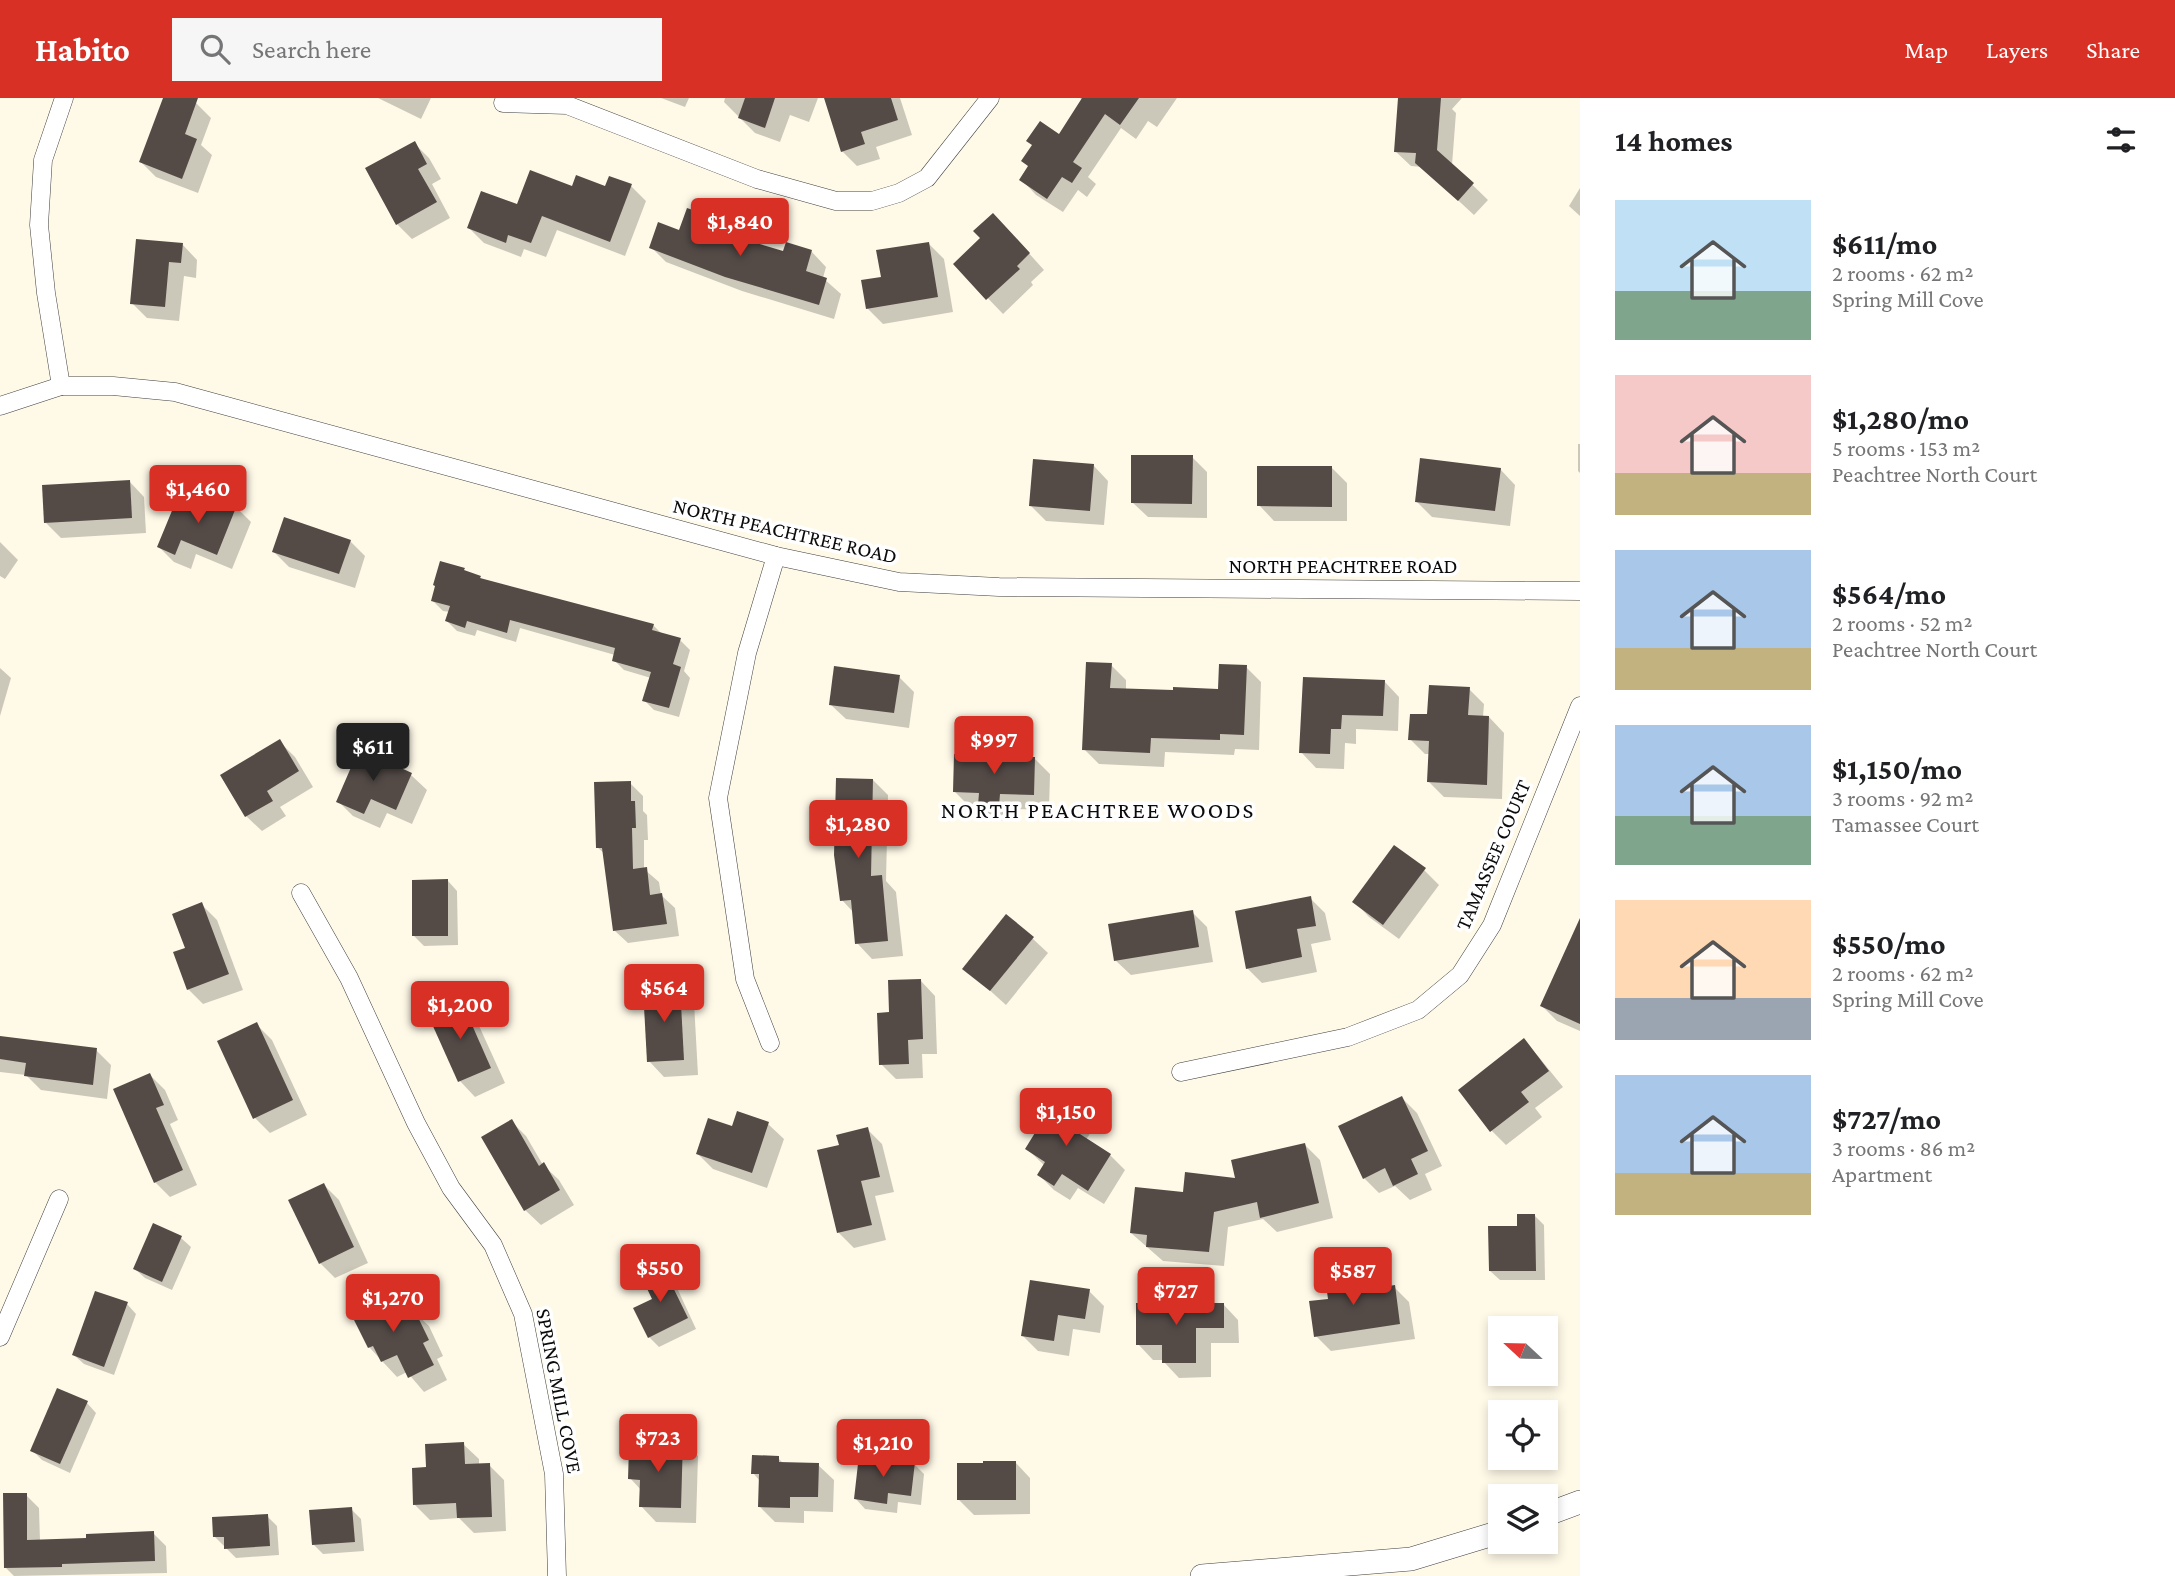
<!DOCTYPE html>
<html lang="en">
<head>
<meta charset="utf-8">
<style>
  body { margin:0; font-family:"Crimson Pro",serif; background:#f6f6f6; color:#202124; height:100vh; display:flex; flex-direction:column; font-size:26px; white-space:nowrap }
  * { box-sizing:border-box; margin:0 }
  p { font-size:23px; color:#757577 }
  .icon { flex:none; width:38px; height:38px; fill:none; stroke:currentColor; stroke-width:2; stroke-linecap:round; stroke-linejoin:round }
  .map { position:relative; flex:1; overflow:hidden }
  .sheet { display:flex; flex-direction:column; background:#fff; width:595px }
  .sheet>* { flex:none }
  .needle { width:46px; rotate:292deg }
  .fabs { position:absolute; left:1488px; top:1218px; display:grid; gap:14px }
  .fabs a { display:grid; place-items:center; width:70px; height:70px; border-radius:0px; background:#fff; box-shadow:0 4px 10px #0003; font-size:35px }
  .price { position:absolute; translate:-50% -60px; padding:0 16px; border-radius:7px; background:#d93025; color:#fff; font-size:23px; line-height:46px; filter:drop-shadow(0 2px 4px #0008) }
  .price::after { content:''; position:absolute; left:50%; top:42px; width:21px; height:16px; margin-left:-10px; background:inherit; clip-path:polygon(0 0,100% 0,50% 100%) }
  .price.on { background:#222; color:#fff }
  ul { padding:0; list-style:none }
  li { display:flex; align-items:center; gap:21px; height:175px; padding:0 35px }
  li span { display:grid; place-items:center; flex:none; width:196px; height:140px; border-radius:0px; color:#555 }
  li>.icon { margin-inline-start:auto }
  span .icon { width:84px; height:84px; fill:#fffc; stroke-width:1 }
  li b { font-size:30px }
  h2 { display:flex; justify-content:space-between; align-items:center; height:84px; padding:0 35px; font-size:30px }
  header { display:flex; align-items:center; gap:42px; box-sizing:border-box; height:98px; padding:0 35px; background:#d93025; color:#fff }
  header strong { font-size:33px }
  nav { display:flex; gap:38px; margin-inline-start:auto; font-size:24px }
  .search { width:490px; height:63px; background:#f6f6f6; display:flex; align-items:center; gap:18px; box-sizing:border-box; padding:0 24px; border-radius:0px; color:#757577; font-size:26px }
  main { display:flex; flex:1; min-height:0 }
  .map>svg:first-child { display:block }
  .shadow { fill:#0003 }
  .building { fill:#544b47 }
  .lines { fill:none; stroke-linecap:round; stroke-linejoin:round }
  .minor-casing { stroke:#3e3e3e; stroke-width:19 }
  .tertiary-casing { stroke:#3e3e3e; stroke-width:24 }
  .minor { stroke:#fff; stroke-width:18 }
  .tertiary { stroke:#fff; stroke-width:23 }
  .labels { text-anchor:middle; stroke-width:7; stroke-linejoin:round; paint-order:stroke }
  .street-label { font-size:21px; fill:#0b0b0b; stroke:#fff }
  .neighbourhood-label { font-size:23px; letter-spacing:2px; fill:#0b0b0b; stroke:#fff }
</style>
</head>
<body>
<header>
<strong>Habito</strong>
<div class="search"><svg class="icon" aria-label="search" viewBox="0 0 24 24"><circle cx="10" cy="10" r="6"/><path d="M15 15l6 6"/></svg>Search here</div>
<nav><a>Map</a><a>Layers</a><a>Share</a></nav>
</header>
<main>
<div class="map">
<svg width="1580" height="1478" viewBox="0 0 1580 1478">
  <rect width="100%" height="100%" fill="#fffae8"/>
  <!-- shadow -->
  <g class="shadow">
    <polygon points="165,0 183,0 196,5 211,20 201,47 212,57 198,95 156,79 141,64"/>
    <polygon points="378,0 431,0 421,21"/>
    <polygon points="661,0 689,0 685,9"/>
    <polygon points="725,0 818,0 809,24 790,17 780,44 755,35 724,4"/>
    <polygon points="830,0 900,0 912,37 876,49 880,61 857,68 842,53"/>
    <polygon points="1080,0 1177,0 1157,29 1148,23 1136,41 1121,30 1088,79 1096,86 1087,99 1078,92 1063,114 1036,97 1021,81 1059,38 1083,3"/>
    <polygon points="1399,0 1462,0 1452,11 1456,15 1452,67 1488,102 1474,117 1422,69 1411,68 1395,53"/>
    <polygon points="414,45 429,60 441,81 432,86 450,120 412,141 397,126"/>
    <polygon points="631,88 646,103 625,158 557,132 546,159 524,151 521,159 484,145 469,130 518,109 573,91"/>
    <polygon points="1580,90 1580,118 1569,108"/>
    <polygon points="712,121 727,136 754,148 784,156 811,153 826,169 823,180 841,196 834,221 742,193 666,164 651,149 680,134"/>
    <polygon points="1008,132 1044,172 1031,184 1033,187 1003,216 955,166"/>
    <polygon points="182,146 197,162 196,180 184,178 179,223 147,220 132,205"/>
    <polygon points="929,146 944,161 953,214 883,226 867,210 883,180"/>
    <polygon points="1578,346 1580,346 1580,375 1578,373"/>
    <polygon points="1192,359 1207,374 1207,420 1148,419 1132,404"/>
    <polygon points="1093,367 1108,383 1104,427 1046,423 1031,408"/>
    <polygon points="1332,370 1347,385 1347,423 1274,423 1259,407"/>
    <polygon points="1500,371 1515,387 1510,428 1432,419 1417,404"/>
    <polygon points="129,383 144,399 146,435 61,440 46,425"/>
    <polygon points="236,409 251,424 232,471 196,456 191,471 174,464 159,449 201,415"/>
    <polygon points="350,443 365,458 355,490 289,469 274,454"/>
    <polygon points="0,444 18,462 5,481 0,478"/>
    <polygon points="480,479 482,482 653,527 663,537 680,542 690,552 684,573 690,580 679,619 654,612 644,602 651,580 624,572 614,562 615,557 520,530 516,544 477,532 475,538 457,533 447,523 450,514 443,513 433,503"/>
    <polygon points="1111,567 1126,582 1126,592 1220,592 1246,569 1261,584 1259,652 1235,651 1234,657 1165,654 1164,669 1099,666 1084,651"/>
    <polygon points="0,570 11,580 0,618"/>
    <polygon points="899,579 914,594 909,630 846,621 830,606"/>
    <polygon points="1304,580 1384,583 1399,599 1398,633 1356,631 1356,646 1345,645 1344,671 1316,670 1301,654"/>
    <polygon points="1469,591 1484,606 1483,619 1489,619 1504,635 1502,701 1444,699 1429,684 1430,656 1425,656 1410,641 1429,618"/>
    <polygon points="280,644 295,659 313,689 280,709 286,718 262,733 246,718"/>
    <polygon points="360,654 411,677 427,692 412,726 387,715 380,730 353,718 338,703"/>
    <polygon points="1035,661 1050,676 1049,712 1014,711 1013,723 995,722 982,709 970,709 954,693"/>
    <polygon points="873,682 888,697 886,783 896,794 903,858 872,861 857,845 854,815 842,802"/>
    <polygon points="630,685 643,698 643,713 647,717 648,742 644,742 644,771 659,784 661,797 675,810 679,838 628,845 615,833 605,756 597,749"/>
    <polygon points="1424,772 1439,787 1399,841 1369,819 1354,803"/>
    <polygon points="448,783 457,793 458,847 424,848 414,838"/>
    <polygon points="1310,800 1325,815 1331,842 1311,846 1317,874 1262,885 1247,870"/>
    <polygon points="202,807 217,822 243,892 203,906 188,891 187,851"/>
    <polygon points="1192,814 1207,829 1213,864 1131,877 1115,862"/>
    <polygon points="1032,840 1048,855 1006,907 965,870"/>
    <polygon points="1580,840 1580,933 1557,923 1542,908"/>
    <polygon points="920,882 935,898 937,956 922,956 923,980 896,981 881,966 891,916"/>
    <polygon points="679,889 694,904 698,977 664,979 649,963"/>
    <polygon points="460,904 475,919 505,985 475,999 460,983 430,917"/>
    <polygon points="257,927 272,942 307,1017 270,1035 255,1020"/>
    <polygon points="0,939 96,952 111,967 107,1001 41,992 26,977 0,974"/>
    <polygon points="1523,943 1538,958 1563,989 1535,1010 1542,1019 1506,1047 1491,1032"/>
    <polygon points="150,977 165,992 178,1022 170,1026 197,1087 170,1099 155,1084"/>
    <polygon points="1060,999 1080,1011 1095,1027 1086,1042 1110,1057 1125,1072 1104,1106 1078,1090 1070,1102 1054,1092 1039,1077 1045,1068 1027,1051"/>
    <polygon points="1402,1000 1417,1015 1442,1068 1425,1076 1432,1092 1410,1102 1395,1088 1379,1095 1364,1080"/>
    <polygon points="738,1016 768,1026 784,1041 767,1090 713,1071 698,1056 733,1030"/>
    <polygon points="511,1023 526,1038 543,1067 559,1082 574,1107 541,1127 525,1112"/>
    <polygon points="867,1031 882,1046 894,1094 875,1098 886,1142 854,1150 839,1135 819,1054 841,1048"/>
    <polygon points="1305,1047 1320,1062 1333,1120 1277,1134 1263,1121 1228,1129 1224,1168 1163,1163 1131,1135"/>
    <polygon points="324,1087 339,1102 368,1165 335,1180 320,1165"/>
    <polygon points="1534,1117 1544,1127 1545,1182 1500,1182 1490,1173 1519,1129"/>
    <polygon points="181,1140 191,1149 172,1192 145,1180 135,1171"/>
    <polygon points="662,1169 672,1179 696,1231 659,1249 649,1239 654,1202"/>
    <polygon points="1361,1175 1376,1190 1394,1189 1409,1204 1415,1241 1331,1253 1316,1238 1330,1202"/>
    <polygon points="1089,1193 1104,1208 1100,1235 1073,1231 1069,1258 1038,1253 1023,1238"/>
    <polygon points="384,1196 400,1211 403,1218 413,1213 429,1228 443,1258 437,1261 447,1282 424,1294 407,1274 397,1279 369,1249"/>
    <polygon points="127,1206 136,1216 114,1277 84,1266 74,1257"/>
    <polygon points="1223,1206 1238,1222 1239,1245 1211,1245 1211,1279 1179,1280 1164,1264 1164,1262 1153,1262 1138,1246"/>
    <polygon points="87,1305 96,1315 70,1375 42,1362 32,1352"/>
    <polygon points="682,1342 698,1358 696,1425 656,1424 641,1408 641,1392 630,1380 662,1352"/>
    <polygon points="463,1346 479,1361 479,1368 489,1367 504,1382 506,1433 474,1435 459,1420 430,1422 415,1407 427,1371"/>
    <polygon points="778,1360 784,1366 818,1367 834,1382 833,1414 804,1413 804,1425 775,1424 760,1409 760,1383 753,1375"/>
    <polygon points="1015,1364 1030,1380 1030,1416 974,1417 959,1402"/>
    <polygon points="914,1366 924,1376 921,1407 898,1404 897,1415 865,1411 856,1401"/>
    <polygon points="26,1397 39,1410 40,1443 88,1442 153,1435 166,1448 167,1475 14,1478 5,1469"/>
    <polygon points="351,1411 361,1421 364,1453 323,1456 313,1446"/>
    <polygon points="267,1418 277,1428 279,1457 236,1460 215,1439"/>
  </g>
  <!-- building -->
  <g class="building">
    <polygon points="163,0 198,0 185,36 197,41 182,81 139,64"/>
    <polygon points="745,0 775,0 765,30 738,20"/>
    <polygon points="824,0 891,0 898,22 861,34 865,46 841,54"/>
    <polygon points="1082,0 1139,0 1120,27 1105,16 1073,64 1082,70 1072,85 1062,79 1047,101 1019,82 1028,68 1021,63 1032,47 1026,43 1040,23 1059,36"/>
    <polygon points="1398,0 1441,0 1437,52 1474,85 1458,103 1415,65 1416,55 1394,54"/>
    <polygon points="415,43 427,66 418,71 437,104 396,127 365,70"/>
    <polygon points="530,72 572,88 576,77 605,88 609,78 632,86 610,144 542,118 531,145 508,137 506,145 467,130 481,93 517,106"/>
    <polygon points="687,110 713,119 709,129 753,146 753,144 783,153 786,144 812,152 806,173 827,180 819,207 725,179 649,150 658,124 679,132"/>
    <polygon points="993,115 1030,155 1017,168 1020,171 986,202 953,166 980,140 973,133"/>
    <polygon points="136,141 183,145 181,165 169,164 165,209 130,206"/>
    <polygon points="929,144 938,199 866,211 861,182 881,179 876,152"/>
    <polygon points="1131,357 1193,357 1192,406 1131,405"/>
    <polygon points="1420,360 1501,370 1495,413 1415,404"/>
    <polygon points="1033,361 1094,366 1090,413 1029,408"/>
    <polygon points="1257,368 1332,368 1332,409 1257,408"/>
    <polygon points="130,382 132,420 44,425 42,387"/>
    <polygon points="208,395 237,407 217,457 181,442 175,457 157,449 176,403 200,413"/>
    <polygon points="284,419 351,442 339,476 272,454"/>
    <polygon points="440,463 465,470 464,472 481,478 480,480 654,526 652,532 681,540 673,566 681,569 669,610 642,603 651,574 612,563 615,550 510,522 507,535 467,523 465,530 445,523 450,508 431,503 435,488 433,487"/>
    <polygon points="1086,564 1112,565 1110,590 1173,592 1173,589 1218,591 1219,566 1247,567 1244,637 1220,636 1220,642 1151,640 1150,655 1082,652"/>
    <polygon points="834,568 900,577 894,615 829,607"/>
    <polygon points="1303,579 1385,582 1383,618 1342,617 1341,631 1331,631 1330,656 1299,655"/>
    <polygon points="1429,587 1470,589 1468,617 1489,618 1487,687 1427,684 1429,643 1408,642 1410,616 1427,616"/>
    <polygon points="280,641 299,673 267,693 273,703 245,719 220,677"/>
    <polygon points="359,651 412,675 396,712 371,701 364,716 336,704"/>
    <polygon points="954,656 1035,659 1034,697 1000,696 999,708 978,707 979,695 953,694"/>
    <polygon points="836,680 873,681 871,778 882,777 888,843 855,846 851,802 840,803 834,757"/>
    <polygon points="631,683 631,703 635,703 636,730 632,730 633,771 647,769 650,797 662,795 667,826 613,833 602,750 596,750 594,684"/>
    <polygon points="1394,747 1426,770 1383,827 1352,804"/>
    <polygon points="448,781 448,838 412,838 412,782"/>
    <polygon points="1311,798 1316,828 1297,831 1302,859 1246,871 1235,813"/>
    <polygon points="202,804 229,876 187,892 173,854 185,850 172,816"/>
    <polygon points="1193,812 1199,849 1114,863 1108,826"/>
    <polygon points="1006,816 1034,839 990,893 962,871"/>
    <polygon points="1580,820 1580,926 1540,908"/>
    <polygon points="921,881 923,941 908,942 909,966 879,967 877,915 889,914 888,882"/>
    <polygon points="680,887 684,962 647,964 643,890"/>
    <polygon points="461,902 491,970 458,984 428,917"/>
    <polygon points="257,924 293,1002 253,1021 217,943"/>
    <polygon points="0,938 97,950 93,987 24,978 26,965 0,961"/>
    <polygon points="1524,940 1549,973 1521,994 1529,1004 1490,1034 1458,992"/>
    <polygon points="150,975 164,1007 156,1010 183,1072 154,1085 113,991"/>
    <polygon points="1059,996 1081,1010 1069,1029 1111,1056 1088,1093 1062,1076 1054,1088 1037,1077 1045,1064 1025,1051"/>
    <polygon points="1402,998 1428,1053 1411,1061 1418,1076 1393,1088 1385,1070 1363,1081 1338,1028"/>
    <polygon points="737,1013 769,1024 752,1075 696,1056 708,1020 732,1028"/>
    <polygon points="512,1021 539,1068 544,1064 560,1092 524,1113 481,1039"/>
    <polygon points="868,1029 880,1079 861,1083 872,1127 837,1135 817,1052 839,1047 836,1037"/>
    <polygon points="1305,1045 1319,1105 1260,1120 1257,1104 1214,1114 1209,1154 1146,1149 1147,1137 1130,1135 1135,1089 1183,1094 1185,1074 1235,1080 1231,1062"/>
    <polygon points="324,1085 354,1149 319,1166 288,1102"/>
    <polygon points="1517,1116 1535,1116 1536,1173 1489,1173 1488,1128 1517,1128"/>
    <polygon points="153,1125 182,1138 162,1184 133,1171"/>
    <polygon points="662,1167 688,1220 648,1240 633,1210 652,1201 641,1178"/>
    <polygon points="1361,1173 1364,1192 1395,1187 1400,1226 1314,1239 1309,1203 1328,1201 1325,1179"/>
    <polygon points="1030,1182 1090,1191 1085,1221 1058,1217 1054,1243 1021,1238"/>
    <polygon points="95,1193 128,1204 104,1269 72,1257"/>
    <polygon points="385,1194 397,1219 414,1211 429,1242 423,1245 434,1267 408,1280 397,1257 381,1264 373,1248 368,1250 349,1212"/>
    <polygon points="1136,1205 1224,1205 1224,1230 1196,1230 1196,1265 1162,1265 1162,1247 1136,1247"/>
    <polygon points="57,1290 88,1303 60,1366 30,1353"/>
    <polygon points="661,1340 683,1341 681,1410 639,1409 640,1382 628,1381 629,1349 660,1350"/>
    <polygon points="464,1344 465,1366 490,1365 492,1419 457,1420 456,1405 413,1407 412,1370 426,1369 425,1346"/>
    <polygon points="752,1357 779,1358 779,1364 819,1365 818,1399 790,1399 790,1410 758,1409 759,1376 751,1376"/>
    <polygon points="859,1357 915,1364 911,1398 888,1395 887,1406 854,1401"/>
    <polygon points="983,1363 1016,1363 1016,1402 957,1402 957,1365 983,1365"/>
    <polygon points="3,1395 27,1395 27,1442 86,1440 86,1436 154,1433 155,1463 62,1466 62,1469 4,1470"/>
    <polygon points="352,1409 355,1444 312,1447 309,1412"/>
    <polygon points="268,1416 270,1448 224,1451 224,1439 213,1439 212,1419"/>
  </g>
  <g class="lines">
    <defs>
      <g id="minor">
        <polyline points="503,5 567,7 757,81 836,103 872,103 899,95 927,80 990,0"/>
        <polyline points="61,288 46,195 39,127 43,62 64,0"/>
        <polyline points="0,308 61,288 113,288 175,294 776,458 899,484 999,489 1580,493"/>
        <polyline points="301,795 349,880 416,1025 451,1090 493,1147 523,1216 554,1376 557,1478"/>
        <polyline points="770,945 745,881 718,700 747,555 776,458"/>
        <polyline points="1181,974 1348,939 1418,912 1460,877 1492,827 1580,608"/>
        <polyline points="0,1239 59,1101"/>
      </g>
      <g id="tertiary">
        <polyline points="1545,1417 1580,1404"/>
        <polyline points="1202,1478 1411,1461 1500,1434"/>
      </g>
    </defs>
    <!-- minor casing -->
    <use href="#minor" class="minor-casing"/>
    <!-- tertiary casing -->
    <use href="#tertiary" class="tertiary-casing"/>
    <!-- minor -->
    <use href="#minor" class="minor"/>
    <!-- tertiary -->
    <use href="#tertiary" class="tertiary"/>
  </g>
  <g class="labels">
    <!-- street labels -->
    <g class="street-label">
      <text transform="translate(785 433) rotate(13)" y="7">NORTH PEACHTREE ROAD</text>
      <text x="1343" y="475">NORTH PEACHTREE ROAD</text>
      <text transform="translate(1493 757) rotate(-67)" y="7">TAMASSEE COURT</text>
      <text transform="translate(559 1293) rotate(79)" y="7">SPRING MILL COVE</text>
    </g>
    <!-- neighbourhood labels -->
    <g class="neighbourhood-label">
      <text x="1098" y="720">NORTH PEACHTREE WOODS</text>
    </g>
  </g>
</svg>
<div class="fabs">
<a><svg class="needle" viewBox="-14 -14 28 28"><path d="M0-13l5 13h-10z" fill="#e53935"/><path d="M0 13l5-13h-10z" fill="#757577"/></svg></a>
<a><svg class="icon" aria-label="locate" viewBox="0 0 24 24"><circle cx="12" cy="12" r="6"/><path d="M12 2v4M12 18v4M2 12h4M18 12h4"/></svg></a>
<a><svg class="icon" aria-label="layers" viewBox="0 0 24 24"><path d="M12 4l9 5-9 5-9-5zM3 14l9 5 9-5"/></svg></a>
</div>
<b class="price" style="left:740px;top:160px">$1,840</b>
<b class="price" style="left:198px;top:427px">$1,460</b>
<b class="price" style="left:994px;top:678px">$997</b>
<b class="price on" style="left:373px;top:685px">$611</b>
<b class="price" style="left:858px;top:762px">$1,280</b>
<b class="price" style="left:664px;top:926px">$564</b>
<b class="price" style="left:460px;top:943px">$1,200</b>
<b class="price" style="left:1066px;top:1050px">$1,150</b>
<b class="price" style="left:660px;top:1206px">$550</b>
<b class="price" style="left:1353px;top:1209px">$587</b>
<b class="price" style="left:1176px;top:1229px">$727</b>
<b class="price" style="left:393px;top:1236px">$1,270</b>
<b class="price" style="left:658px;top:1376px">$723</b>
<b class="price" style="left:883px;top:1381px">$1,210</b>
</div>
<section class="sheet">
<h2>14 homes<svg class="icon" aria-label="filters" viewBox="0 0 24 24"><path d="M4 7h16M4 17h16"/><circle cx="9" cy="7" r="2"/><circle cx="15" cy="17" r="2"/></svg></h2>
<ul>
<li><span style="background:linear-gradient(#bfe0f5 65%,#7fa58c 0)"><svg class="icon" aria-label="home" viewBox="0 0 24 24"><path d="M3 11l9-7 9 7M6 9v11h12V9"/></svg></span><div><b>$611/mo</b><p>2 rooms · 62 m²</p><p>Spring Mill Cove</p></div></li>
<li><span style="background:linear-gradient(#f6c9c9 70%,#c2b280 0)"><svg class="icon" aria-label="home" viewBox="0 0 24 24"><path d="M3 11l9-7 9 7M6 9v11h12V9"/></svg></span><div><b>$1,280/mo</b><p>5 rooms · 153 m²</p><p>Peachtree North Court</p></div></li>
<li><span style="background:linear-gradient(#a9c7e8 70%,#c2b280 0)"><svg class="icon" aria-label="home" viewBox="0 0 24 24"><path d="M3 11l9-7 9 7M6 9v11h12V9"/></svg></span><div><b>$564/mo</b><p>2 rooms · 52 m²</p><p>Peachtree North Court</p></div></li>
<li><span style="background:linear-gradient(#a9c7e8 65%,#7fa58c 0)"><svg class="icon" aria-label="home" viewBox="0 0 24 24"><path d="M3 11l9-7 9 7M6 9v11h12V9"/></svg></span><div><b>$1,150/mo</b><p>3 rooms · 92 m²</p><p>Tamassee Court</p></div></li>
<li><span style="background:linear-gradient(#ffd9b3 70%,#9aa5b1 0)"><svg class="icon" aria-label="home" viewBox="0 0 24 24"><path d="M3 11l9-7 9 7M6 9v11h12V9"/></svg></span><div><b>$550/mo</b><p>2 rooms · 62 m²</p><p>Spring Mill Cove</p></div></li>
<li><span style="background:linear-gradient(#a9c7e8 70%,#c2b280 0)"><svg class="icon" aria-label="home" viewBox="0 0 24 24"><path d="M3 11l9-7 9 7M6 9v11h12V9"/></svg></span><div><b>$727/mo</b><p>3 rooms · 86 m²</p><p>Apartment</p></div></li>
</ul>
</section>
</main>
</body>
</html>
